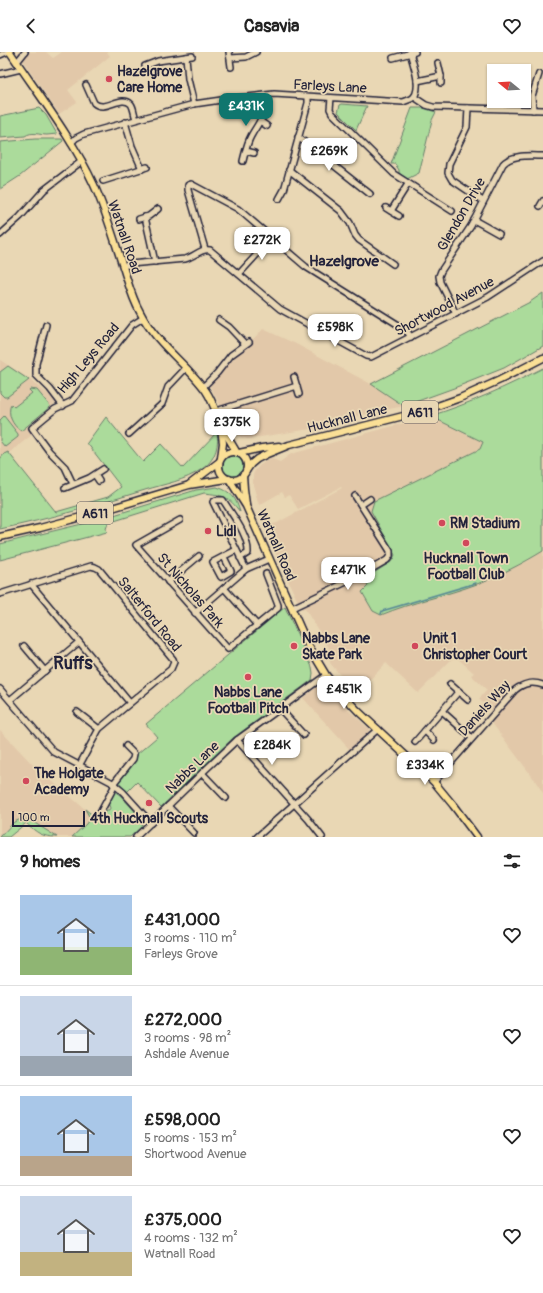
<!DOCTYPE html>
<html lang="en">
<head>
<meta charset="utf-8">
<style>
  body { margin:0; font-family:Pangolin,sans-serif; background:#f6f6f6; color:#222; height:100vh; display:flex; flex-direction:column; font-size:15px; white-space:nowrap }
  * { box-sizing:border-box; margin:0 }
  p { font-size:13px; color:#767676 }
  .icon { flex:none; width:22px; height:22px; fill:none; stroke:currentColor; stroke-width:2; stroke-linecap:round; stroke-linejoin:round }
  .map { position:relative; height:785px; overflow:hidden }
  .side { display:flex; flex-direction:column; background:#fff; flex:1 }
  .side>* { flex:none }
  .needle { width:26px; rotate:288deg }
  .controls { position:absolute; left:487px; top:12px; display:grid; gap:8px }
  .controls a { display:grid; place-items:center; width:44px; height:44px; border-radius:0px; background:#fff; box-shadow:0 1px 3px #0004; font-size:20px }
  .scale { position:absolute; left:12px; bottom:10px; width:73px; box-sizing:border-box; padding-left:4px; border:2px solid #22223b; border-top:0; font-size:11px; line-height:14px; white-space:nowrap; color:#22223b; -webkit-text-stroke:3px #e9d7b4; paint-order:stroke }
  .price { position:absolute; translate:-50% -34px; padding:0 9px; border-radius:8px; background:#fff; color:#222; font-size:13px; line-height:26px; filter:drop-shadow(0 1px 2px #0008) }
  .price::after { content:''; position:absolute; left:50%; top:24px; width:12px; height:9px; margin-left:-6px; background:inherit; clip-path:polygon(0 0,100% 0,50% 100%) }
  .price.current { background:#0f766e; color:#fff }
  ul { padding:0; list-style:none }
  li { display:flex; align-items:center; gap:12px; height:100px; padding:0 20px }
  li+li { border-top:1px solid #e0e0e0 }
  li span { display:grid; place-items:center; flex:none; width:112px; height:80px; border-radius:0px; color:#555 }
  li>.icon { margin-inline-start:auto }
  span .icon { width:48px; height:48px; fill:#fffc; stroke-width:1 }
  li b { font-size:17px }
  h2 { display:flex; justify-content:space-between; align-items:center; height:48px; padding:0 20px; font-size:17px }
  header { display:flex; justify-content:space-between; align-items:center; height:52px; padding:0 20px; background:#fff; font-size:18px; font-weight:700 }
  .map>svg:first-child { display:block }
  .built { fill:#e2c8a9 }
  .green { fill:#abdb9b; stroke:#667e6b }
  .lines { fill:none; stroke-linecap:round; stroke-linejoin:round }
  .stream { stroke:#568695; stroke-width:1.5 }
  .minor-casing { stroke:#22223b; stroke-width:8 }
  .major-casing { stroke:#22223b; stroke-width:9 }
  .minor { stroke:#e9d7b4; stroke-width:5 }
  .major { stroke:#fadf96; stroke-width:6 }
  .poi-dot { fill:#d1495b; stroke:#e9d7b4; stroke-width:1.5 }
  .labels { text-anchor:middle; stroke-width:3.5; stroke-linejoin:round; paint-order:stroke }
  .shield { fill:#e9d7b4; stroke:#5e585f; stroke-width:1 }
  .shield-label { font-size:13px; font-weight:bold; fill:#22223b }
  .poi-label { font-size:14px; font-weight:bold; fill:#22223b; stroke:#e9d7b4; text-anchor:start }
  .street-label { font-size:14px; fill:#22223b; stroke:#e9d7b4 }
  .neighbourhood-label { font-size:15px; font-weight:bold; fill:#22223b; stroke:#e9d7b4 }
  .district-label { font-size:18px; font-weight:bold; fill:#22223b; stroke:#e9d7b4 }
</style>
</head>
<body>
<header><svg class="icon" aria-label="back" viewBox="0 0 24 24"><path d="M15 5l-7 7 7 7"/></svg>Casavia<svg class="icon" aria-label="heart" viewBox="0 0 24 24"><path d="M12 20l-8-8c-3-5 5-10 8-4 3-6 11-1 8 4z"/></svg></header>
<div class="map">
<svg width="543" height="785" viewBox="0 0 543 785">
  <rect width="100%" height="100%" fill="#e9d7b4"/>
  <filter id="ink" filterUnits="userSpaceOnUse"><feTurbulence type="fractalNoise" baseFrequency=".025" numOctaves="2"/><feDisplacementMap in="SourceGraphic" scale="8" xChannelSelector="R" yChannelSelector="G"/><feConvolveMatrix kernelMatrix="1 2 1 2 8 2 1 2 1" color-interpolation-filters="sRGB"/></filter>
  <g filter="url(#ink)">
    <!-- built -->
    <g class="built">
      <polygon points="17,0 46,0 53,6 62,0 107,0 110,4 68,38 77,50 59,62"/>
      <polygon points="263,277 296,292 371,332 404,354 370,361 310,377 248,387 241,385 235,381 232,376 209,332"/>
      <polygon points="0,308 31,328 57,350 27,374 33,382 9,401 47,450 0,469"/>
      <polygon points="430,364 484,390 480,397 371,459 395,503 391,510 364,527 381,563 405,554 476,532 528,509 543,499 543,741 534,727 492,671 490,658 479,647 487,638 471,623 474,621 455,604 418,641 386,611 356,642 330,611 329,596 305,557 302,558 282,516 264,475 277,471 342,436 341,435 298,457 289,443 285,445 282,440 259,453 253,433 253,424 254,420 259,414 270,406 280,410 291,402"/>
      <polygon points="322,631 328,633 343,652 343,653 369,677 369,681 350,698 303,646"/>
      <polygon points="0,678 34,714 118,785 57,785 30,768 14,770 0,784"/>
    </g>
    <!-- green -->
    <g class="green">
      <polygon points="342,52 367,54 356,78 338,60 340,53"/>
      <path d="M 39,56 L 46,63 L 57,82 C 54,82 50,83 47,83 C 39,83 32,79 25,84 L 0,86 L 0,64 Z"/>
      <polygon points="412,56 423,56 436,60 432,68 419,121 407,127 399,121 399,118 395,112 391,112"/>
      <polygon points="35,87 62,87 63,89 20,124 0,137 0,90"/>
      <polygon points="543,241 543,294 504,316 454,336 404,354 371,332 530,250"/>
      <polygon points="8,314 29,328 7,345 4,345 0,341 0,320"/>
      <path d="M 543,316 L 543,499 C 522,512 500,523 477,532 C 445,544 412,550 381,563 L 373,559 L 362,540 L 368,534 L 364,527 L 391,510 L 395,503 L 371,459 L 374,449 L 480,397 L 483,390 L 430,364 C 469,352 506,335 543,316 Z"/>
      <path d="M 30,337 L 37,338 L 50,354 L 50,355 L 21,379 C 12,373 7,362 11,352 L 14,355 L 32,341 L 29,338 Z"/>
      <polygon points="4,364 18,382 18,385 5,395 0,389 0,368"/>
      <path d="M 106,365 L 143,410 L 161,392 L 183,416 L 217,380 C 219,395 215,408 202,417 C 185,429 164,432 145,438 C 97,453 49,467 0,477 L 0,407 L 4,402 L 8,400 L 56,460 L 108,445 L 121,435 L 87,391 Z"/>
      <circle cx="232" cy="414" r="11"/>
      <path d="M 217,435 C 232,440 236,446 240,460 C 228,444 223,443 204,441 L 108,471 L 106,477 L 107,480 L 0,508 L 0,492 L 94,469 L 196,438 Z"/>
      <polygon points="285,555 312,615 313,621 312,628 233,686 161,755 137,730 127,740 117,729 137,704 137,702 157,685 146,672"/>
      <polygon points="114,739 120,743 141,766 142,774 130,785 72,785 86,772 90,766 85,757 99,768 104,759 109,759 110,756 108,751"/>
      <path d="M 21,767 L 30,768 L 57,785 C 42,785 37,781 26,771 L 9,785 L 0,785 L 14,770 Z"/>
    </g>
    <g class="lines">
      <!-- stream -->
      <polyline class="stream" points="381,562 382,559 476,531"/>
      <defs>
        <g id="minor">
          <polyline points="229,0 231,15"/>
          <path d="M 410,0 C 413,13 422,33 414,45"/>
          <polyline points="0,3 7,0"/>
          <polyline points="186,5 188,27 194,52"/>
          <polyline points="230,6 246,5 256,0"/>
          <polyline points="393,6 415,0"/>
          <polyline points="17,10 25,0"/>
          <polyline points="438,11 441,24 441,31"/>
          <polyline points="145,14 158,9 192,4"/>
          <polyline points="0,22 21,17"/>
          <polyline points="417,29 441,24"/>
          <path d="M 86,33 L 94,51 C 105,61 121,42 131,52 C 134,56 134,63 136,67"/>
          <polyline points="414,45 426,53 433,55 543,58"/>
          <polyline points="331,46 330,57 332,61 394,122 452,159"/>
          <polyline points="468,56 467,75 449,112 448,121 452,128 483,149"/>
          <polyline points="533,58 532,44 539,22"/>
          <polyline points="260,69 267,74"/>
          <polyline points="125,70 132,94 142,117"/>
          <polyline points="298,85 370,142"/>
          <polyline points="71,91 76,86 84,82 194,52 228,47 274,42 403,50 411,47 414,45"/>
          <polyline points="246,99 254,101"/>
          <path d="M 243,109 C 245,101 247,91 251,84 C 259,69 268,62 266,43"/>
          <polyline points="289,118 341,159 350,171 355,183 359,188 393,212"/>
          <polyline points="103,129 147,115"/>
          <polyline points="279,147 284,138 308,51 308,45"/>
          <polyline points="540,154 543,149"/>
          <polyline points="386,156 399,164"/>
          <polyline points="391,159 408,132"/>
          <polyline points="145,165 155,210"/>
          <polyline points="139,167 149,164 158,157"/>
          <polyline points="474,168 499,182"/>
          <polyline points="0,183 20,165 44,138 82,109"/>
          <polyline points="205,197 188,138 188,133 191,132 238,157 306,215 405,277 411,285"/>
          <path d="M 123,214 L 130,212 L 185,207 C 194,205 201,196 210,198 L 280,257 L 366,304 L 371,305 L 488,245 L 543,209"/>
          <polyline points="239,222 272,186"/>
          <path d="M 456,262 L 440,230 L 439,224 L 441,219 L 471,174 L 503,112 C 512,102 530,104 543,104"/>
          <polyline points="219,268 229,275 245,292"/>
          <polyline points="46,273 36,312 36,323 50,337 63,354"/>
          <polyline points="294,325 299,342"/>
          <polyline points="203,335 217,321 231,303 249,290"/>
          <polyline points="216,359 297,334"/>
          <polyline points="129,382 162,352 168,335 186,316"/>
          <polyline points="95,423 99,429"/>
          <polyline points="73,432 65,415 49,399 32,376 55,357 72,349 132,273 143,266"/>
          <polyline points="65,436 89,426 103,417"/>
          <polyline points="361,453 370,447"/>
          <polyline points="180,468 136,493 228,597 278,556 278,553 266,522"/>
          <polyline points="224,505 231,519 221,525 213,510 236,498"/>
          <path d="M 240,506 L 248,501 C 249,483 232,463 223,448 L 216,448 L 213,450 L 246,517"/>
          <polyline points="168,530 199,504"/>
          <polyline points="31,532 130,651"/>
          <polyline points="224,536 257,573"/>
          <polyline points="0,542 91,514 95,515 99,517 173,607 174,610 171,617 99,677 79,714"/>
          <polyline points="292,556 361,523 387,508 390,504 390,499 355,444"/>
          <polyline points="195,561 246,517 269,507"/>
          <polyline points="24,594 45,619"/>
          <polyline points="450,632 468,648"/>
          <polyline points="0,637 54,700 111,730 123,740 151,771"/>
          <polyline points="10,648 79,590"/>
          <polyline points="280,657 304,683"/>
          <polyline points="442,659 472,686"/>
          <polyline points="77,660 99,677"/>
          <polyline points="425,679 434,688"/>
          <polyline points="237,688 308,767 322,785"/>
          <polyline points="415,690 459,639"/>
          <polyline points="202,721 226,746"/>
          <path d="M 434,730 L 515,638 C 524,631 532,629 543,633"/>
          <polyline points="113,732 133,707 134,702 126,694"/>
          <polyline points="168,754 194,781"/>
          <polyline points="99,763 115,733"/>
          <polyline points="136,785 202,721 237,688 326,623"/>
          <polyline points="257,785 378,677"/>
        </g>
        <g id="major">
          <path d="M 10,0 C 38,42 73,87 94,133 C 106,159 114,187 123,215 C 128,230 132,246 140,260 C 156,292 186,311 206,339 C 214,351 216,362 222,375 C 226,383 232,392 237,401"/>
          <circle cx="233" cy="414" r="14"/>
          <polyline points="239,401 262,396 279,394"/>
          <polyline points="221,406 223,391 221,376"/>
          <polyline points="246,419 251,412 257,407 267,402 289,393 423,359 460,346 500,328 543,306"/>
          <polyline points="243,423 244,437 246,452"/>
          <polyline points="229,427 246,454 308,593 326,623 338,638 358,659 434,730 453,753 477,785"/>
          <polyline points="190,432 219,410"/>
          <polyline points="0,485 40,476 85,464 189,433 227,427"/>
        </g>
      </defs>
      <!-- minor casing -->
      <use href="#minor" class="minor-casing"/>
      <!-- major casing -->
      <use href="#major" class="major-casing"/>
      <!-- minor -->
      <use href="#minor" class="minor"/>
      <!-- major -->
      <use href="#major" class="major"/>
    </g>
  </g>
  <!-- markers -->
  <g class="poi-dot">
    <circle cx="109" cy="27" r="4"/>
    <circle cx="442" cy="471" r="4"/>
    <circle cx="208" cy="479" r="4"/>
    <circle cx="466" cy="491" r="4"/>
    <circle cx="294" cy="594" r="4"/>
    <circle cx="415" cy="594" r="4"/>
    <circle cx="248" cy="625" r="4"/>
    <circle cx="26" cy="729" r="4"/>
    <circle cx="149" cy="751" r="4"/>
  </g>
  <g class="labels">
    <!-- shield labels -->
    <g class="shield">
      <rect x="402" y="349" width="36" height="22" rx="3"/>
      <rect x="77" y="450" width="36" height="22" rx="3"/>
    </g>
    <g class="shield-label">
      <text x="420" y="365">A611</text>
      <text x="95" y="466">A611</text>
    </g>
    <!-- poi labels -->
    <g class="poi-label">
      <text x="117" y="24">Hazelgrove<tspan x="117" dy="16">Care Home</tspan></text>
      <text x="450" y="476">RM Stadium</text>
      <text x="216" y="484">Lidl</text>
      <text x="466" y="511" text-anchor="middle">Hucknall Town<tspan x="466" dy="16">Football Club</tspan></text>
      <text x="302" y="591">Nabbs Lane<tspan x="302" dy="16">Skate Park</tspan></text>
      <text x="423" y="591">Unit 1<tspan x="423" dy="16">Christopher Court</tspan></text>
      <text x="248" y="645" text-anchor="middle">Nabbs Lane<tspan x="248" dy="16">Football Pitch</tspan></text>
      <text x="34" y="726">The Holgate<tspan x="34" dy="16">Academy</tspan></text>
      <text x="149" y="771" text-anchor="middle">4th Hucknall Scouts</text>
    </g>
    <!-- street labels -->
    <g class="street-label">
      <text transform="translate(330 34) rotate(3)" y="5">Farleys Lane</text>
      <text transform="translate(461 162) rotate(-60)" y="5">Glendon Drive</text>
      <text transform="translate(125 185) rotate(71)" y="5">Watnall Road</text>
      <text transform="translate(444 254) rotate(-28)" y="5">Shortwood Avenue</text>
      <text transform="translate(88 306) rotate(-50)" y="5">High Leys Road</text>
      <text transform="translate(347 366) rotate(-14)" y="5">Hucknall Lane</text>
      <text transform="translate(277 493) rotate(66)" y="5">Watnall Road</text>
      <text transform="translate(191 538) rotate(49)" y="5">St Nicholas Park</text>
      <text transform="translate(150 562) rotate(51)" y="5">Salterford Road</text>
      <text transform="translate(484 656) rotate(-48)" y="5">Daniels Way</text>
      <text transform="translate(192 715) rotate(-44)" y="5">Nabbs Lane</text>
    </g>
    <!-- neighbourhood labels -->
    <g class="neighbourhood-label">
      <text x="344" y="214">Hazelgrove</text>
    </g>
    <!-- district labels -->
    <g class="district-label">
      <text x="73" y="617">Ruffs</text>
    </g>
  </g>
</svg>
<div class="controls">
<a><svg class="needle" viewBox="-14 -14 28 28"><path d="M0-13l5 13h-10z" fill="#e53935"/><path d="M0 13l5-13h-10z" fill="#767676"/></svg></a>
</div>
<div class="scale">100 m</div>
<b class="price current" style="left:246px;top:75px">£431K</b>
<b class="price" style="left:329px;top:120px">£269K</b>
<b class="price" style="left:262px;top:209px">£272K</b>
<b class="price" style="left:335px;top:296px">£598K</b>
<b class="price" style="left:232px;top:391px">£375K</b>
<b class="price" style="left:348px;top:539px">£471K</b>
<b class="price" style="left:344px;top:658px">£451K</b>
<b class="price" style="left:272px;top:714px">£284K</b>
<b class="price" style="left:425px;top:734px">£334K</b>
</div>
<section class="side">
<h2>9 homes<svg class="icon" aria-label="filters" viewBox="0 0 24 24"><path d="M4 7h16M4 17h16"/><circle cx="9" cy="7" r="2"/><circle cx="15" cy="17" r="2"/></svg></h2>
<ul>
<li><span style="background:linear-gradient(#a9c7e8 65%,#8fb573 0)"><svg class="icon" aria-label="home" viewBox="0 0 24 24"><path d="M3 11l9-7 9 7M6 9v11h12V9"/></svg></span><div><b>£431,000</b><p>3 rooms · 110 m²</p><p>Farleys Grove</p></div><svg class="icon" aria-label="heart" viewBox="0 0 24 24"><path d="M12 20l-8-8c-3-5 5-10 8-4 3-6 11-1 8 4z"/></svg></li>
<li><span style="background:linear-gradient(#c9d6e8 75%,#9aa5b1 0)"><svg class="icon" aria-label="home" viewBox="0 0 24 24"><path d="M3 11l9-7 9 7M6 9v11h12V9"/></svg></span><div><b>£272,000</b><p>3 rooms · 98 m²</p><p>Ashdale Avenue</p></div><svg class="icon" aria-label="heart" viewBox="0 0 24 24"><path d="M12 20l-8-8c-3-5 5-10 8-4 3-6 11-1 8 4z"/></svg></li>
<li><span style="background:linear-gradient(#a9c7e8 75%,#b9a48a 0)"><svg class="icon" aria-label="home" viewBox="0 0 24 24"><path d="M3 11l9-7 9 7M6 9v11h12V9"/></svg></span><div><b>£598,000</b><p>5 rooms · 153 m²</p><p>Shortwood Avenue</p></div><svg class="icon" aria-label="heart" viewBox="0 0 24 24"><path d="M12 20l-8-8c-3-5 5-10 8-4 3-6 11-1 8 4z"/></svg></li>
<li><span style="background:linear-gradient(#c9d6e8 70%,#c2b280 0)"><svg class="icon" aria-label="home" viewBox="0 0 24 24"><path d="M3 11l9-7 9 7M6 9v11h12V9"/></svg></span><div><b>£375,000</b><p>4 rooms · 132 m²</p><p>Watnall Road</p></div><svg class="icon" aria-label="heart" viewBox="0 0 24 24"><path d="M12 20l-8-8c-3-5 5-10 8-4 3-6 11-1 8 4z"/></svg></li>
</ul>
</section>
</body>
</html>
